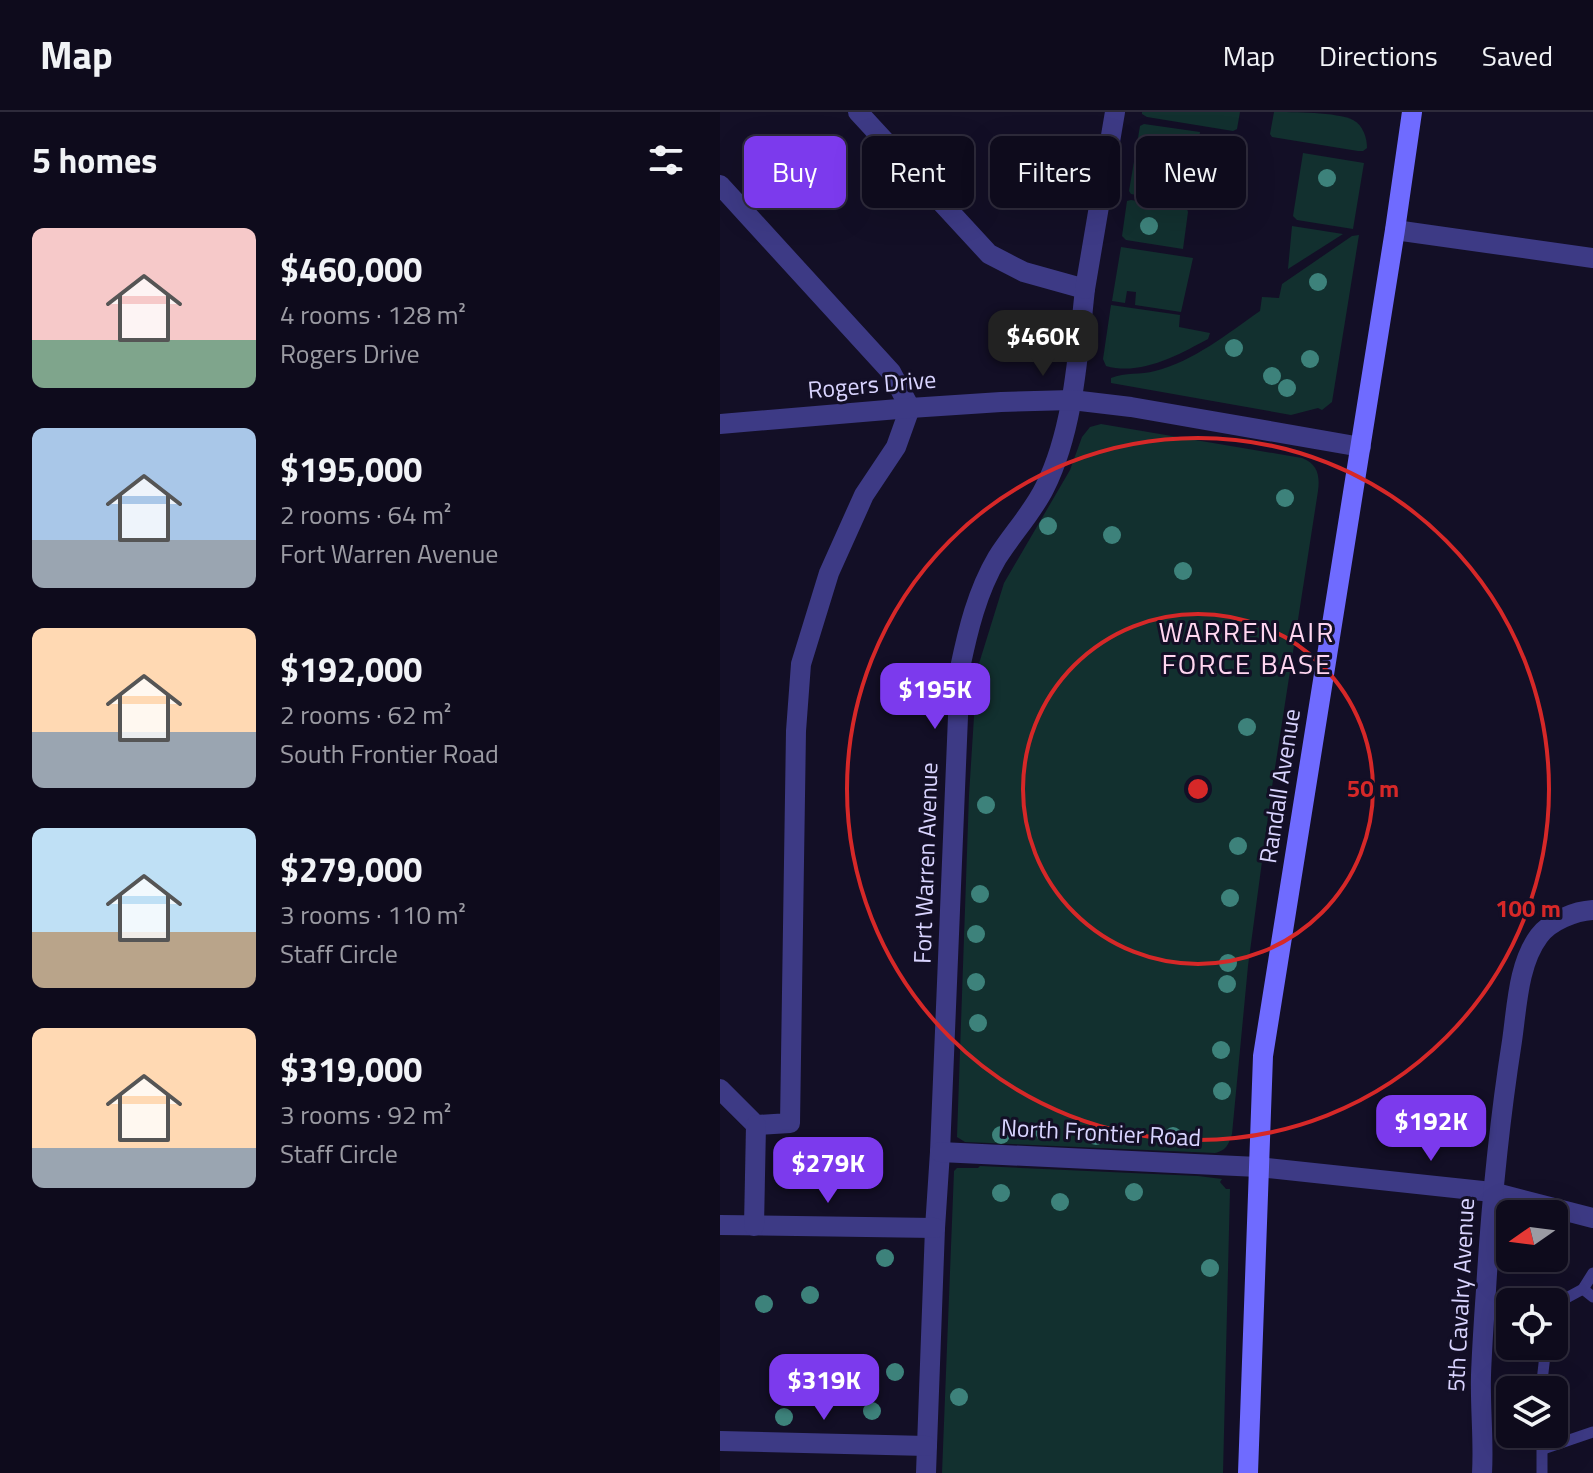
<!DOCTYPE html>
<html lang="en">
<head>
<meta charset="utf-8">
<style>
  body { margin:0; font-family:"Titillium Web",sans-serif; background:#1c1929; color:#f1f3f6; height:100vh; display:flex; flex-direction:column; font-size:30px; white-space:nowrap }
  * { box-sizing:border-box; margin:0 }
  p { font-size:26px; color:#9b9ba3 }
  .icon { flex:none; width:44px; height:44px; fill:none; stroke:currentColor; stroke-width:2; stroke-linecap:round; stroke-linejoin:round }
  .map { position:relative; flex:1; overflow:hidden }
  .sheet { display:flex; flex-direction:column; background:#0e0b1c; width:720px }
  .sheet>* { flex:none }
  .guide { position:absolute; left:24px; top:24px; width:728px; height:72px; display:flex; gap:16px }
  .needle { width:52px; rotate:256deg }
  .tools { position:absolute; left:776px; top:1088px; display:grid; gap:16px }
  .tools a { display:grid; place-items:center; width:72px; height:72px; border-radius:12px; background:#0e0b1c; box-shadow:0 8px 32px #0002,0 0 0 2px #2e2b3b; font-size:40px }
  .price { position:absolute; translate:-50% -68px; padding:0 18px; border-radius:16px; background:#7c3aed; color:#fff; font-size:26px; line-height:52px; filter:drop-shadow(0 2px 4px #0008) }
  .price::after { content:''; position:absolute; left:50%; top:48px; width:24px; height:18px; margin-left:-12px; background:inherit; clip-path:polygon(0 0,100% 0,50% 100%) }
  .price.selected { background:#222; color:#fff }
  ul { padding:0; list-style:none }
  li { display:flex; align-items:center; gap:24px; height:200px; padding:0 32px }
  li span { display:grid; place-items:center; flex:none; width:224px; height:160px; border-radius:12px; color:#555 }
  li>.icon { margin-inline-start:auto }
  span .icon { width:96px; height:96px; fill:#fffc; stroke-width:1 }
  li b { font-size:34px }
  h2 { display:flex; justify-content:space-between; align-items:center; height:96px; padding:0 32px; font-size:34px }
  .chip { padding:0 28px; border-radius:12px; background:#0e0b1c; box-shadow:0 8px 32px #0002,0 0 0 2px #2e2b3b; font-size:28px; line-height:72px }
  .chip.selected { background:#7c3aed; color:#fff }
  header { display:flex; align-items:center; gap:48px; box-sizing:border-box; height:112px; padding:0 40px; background:#0e0b1c; border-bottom:2px solid #2e2b3b }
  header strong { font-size:38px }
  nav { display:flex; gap:44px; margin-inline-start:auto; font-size:28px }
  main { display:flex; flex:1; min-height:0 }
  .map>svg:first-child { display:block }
  .green { fill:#12302f }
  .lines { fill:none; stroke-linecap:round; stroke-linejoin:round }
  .lane { stroke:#3d3a85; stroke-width:11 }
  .street { stroke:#3d3a85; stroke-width:20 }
  .secondary { stroke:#6f6bff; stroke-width:20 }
  .tree { fill:#3d827b }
  .ring { fill:none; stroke:#d62828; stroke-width:4 }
  .labels { text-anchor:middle; stroke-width:6; stroke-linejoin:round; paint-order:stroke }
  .street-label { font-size:24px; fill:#d9d4ff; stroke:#130f26 }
  .quarter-label { font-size:28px; letter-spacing:2px; fill:#ffd6f0; stroke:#130f26 }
  .centre { fill:#d62828; stroke:#130f26; stroke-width:4 }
  .ring-label { font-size:24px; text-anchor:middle; font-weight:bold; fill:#d62828; stroke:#130f26; stroke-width:6; stroke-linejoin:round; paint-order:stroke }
</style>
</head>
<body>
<header>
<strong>Map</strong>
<nav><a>Map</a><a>Directions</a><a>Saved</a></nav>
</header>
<main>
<section class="sheet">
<h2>5 homes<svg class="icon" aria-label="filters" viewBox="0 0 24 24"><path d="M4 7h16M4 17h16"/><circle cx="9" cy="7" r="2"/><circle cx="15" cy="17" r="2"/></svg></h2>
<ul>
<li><span style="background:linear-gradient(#f6c9c9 70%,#7fa58c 0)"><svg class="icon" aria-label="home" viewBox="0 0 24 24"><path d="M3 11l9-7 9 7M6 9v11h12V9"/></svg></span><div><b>$460,000</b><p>4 rooms · 128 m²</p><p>Rogers Drive</p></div></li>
<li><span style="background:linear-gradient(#a9c7e8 70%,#9aa5b1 0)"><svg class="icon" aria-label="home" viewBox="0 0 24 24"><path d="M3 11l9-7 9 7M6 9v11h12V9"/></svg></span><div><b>$195,000</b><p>2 rooms · 64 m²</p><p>Fort Warren Avenue</p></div></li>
<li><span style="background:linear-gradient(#ffd9b3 65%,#9aa5b1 0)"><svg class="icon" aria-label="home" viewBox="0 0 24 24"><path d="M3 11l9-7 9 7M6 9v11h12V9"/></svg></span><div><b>$192,000</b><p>2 rooms · 62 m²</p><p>South Frontier Road</p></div></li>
<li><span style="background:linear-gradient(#bfe0f5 65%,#b9a48a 0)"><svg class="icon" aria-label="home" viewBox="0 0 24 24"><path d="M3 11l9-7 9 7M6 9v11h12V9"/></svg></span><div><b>$279,000</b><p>3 rooms · 110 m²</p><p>Staff Circle</p></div></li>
<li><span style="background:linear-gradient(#ffd9b3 75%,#9aa5b1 0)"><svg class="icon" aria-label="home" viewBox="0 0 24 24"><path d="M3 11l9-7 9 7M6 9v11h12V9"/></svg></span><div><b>$319,000</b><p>3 rooms · 92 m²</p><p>Staff Circle</p></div></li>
</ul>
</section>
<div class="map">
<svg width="873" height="1361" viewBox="0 0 873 1361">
  <rect width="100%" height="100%" fill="#130f26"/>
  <!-- green -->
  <g class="green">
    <polygon points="422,0 520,0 517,17 513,19 427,5 422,2"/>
    <path d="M 554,0 C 572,0 617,0 633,8 C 643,13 647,26 647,36 L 643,39 L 638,39 L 552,25 L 550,22 Z"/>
    <polygon points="424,12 480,20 470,90 467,92 411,82 409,79 420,14"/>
    <polygon points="583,41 644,51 633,117 577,108 573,104"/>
    <polygon points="411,88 467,97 468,100 463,137 406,128 402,124 407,89"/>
    <polygon points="572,114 623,122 568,157"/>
    <path d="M 639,123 L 612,290 L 602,298 L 598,296 L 571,303 L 391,271 L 391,266 C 405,260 421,263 435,259 C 474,249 507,222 540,199 L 542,185 L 559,186 L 562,172 L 632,124 Z"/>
    <polygon points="401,135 473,146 461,200 415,193 416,180 407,179 405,191 392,189"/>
    <path d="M 391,193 L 460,203 L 459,215 L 490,221 L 488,227 C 458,243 421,264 386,254 L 383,247 Z"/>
    <path d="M 381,312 L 582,346 C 598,352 600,364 598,379 L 552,675 L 528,854 L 512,1022 C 508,1033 507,1038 495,1041 L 245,1030 L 237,1025 L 249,683 L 257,558 L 284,471 L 350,358 L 362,325 L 370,315 Z"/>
    <polygon points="260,1054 478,1064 502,1067 500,1070 506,1077 510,1077 503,1361 222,1361 234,1059 237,1056 258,1056"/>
  </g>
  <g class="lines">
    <!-- lane -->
    <g class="lane">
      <polyline points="863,1177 873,1185"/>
      <polyline points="834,1201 839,1190 863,1177 873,1161"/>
      <polyline points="821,1278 826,1234"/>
      <polyline points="823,1337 873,1320"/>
      <polyline points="822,1361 822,1322"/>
    </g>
    <!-- street -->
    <g class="street">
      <path d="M 138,0 L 269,142 L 304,160 L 365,177 C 358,240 354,317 325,375 C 313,400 292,422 277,446 C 257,480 248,518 240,556 L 220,1040 L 215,1116 L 206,1361"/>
      <polyline points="0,73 171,260 190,296 176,335 144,383 109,461 81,552 76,619 70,1011 36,1013 0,977"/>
      <polyline points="675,118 873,146"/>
      <polyline points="365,177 395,0"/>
      <polyline points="0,312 190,296 281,290 352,288 411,295 641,335"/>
      <polyline points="220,1040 538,1055 772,1080 873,1106"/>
      <polyline points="0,1113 215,1116"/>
      <polyline points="34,1114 36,1013"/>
      <polyline points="0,1329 207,1334"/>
      <path d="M 762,1361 C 764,1328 760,1296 761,1263 C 762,1235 764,1206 766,1178 C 771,1094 779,1012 792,929 C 797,895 798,852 819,824 C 830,809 855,799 873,798"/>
    </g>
    <!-- secondary -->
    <polyline class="secondary" points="528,1361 543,944 675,118 692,0"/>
  </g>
  <!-- trees -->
  <g class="tree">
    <circle cx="445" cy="58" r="9"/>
    <circle cx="607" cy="66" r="9"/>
    <circle cx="429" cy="114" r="9"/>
    <circle cx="598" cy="170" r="9"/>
    <circle cx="514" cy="236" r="9"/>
    <circle cx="590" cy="247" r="9"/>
    <circle cx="552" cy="264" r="9"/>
    <circle cx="567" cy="276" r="9"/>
    <circle cx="565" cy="386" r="9"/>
    <circle cx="328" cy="414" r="9"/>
    <circle cx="392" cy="423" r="9"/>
    <circle cx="463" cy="459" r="9"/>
    <circle cx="527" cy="615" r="9"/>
    <circle cx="266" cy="693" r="9"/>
    <circle cx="518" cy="734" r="9"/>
    <circle cx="260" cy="782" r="9"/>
    <circle cx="510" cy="786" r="9"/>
    <circle cx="256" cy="822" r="9"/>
    <circle cx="508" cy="851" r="9"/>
    <circle cx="256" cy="870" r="9"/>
    <circle cx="507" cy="872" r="9"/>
    <circle cx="258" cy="911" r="9"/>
    <circle cx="501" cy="938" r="9"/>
    <circle cx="502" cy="979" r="9"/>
    <circle cx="324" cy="1020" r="9"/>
    <circle cx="281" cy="1023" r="9"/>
    <circle cx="376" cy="1024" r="9"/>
    <circle cx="453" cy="1024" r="9"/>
    <circle cx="414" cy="1080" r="9"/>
    <circle cx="281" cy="1081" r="9"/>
    <circle cx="340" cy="1090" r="9"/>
    <circle cx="165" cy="1146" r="9"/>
    <circle cx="490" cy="1156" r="9"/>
    <circle cx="90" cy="1183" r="9"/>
    <circle cx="44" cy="1192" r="9"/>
    <circle cx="175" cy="1260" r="9"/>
    <circle cx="239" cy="1285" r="9"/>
    <circle cx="152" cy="1299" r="9"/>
    <circle cx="64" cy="1305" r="9"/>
  </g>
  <!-- distance rings -->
  <g class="ring">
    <circle cx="478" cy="677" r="175"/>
    <circle cx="478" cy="677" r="351"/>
  </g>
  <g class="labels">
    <!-- street labels -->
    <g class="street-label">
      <text transform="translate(152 273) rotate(-5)" y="8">Rogers Drive</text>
      <text transform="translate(560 674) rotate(-81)" y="8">Randall Avenue</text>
      <text transform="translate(206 751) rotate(-88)" y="8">Fort Warren Avenue</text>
      <text transform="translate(381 1021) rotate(3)" y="8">North Frontier Road</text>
      <text transform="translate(741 1183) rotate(-87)" y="8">5th Cavalry Avenue</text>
    </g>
    <!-- quarter labels -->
    <g class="quarter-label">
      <text x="527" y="530">WARREN AIR<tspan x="527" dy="32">FORCE BASE</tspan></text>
    </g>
  </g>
  <circle cx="478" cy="677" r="12" class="centre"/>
  <g class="ring-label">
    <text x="653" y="685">50 m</text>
    <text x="808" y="805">100 m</text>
  </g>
</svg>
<div class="tools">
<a><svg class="needle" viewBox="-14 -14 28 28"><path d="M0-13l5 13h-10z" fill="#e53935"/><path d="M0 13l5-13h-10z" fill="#9b9ba3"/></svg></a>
<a><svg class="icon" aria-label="locate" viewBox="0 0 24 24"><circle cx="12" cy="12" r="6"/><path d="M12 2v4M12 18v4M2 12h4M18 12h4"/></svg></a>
<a><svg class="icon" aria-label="layers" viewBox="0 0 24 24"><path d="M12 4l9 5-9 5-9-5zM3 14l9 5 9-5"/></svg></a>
</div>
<b class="price selected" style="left:323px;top:266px">$460K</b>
<b class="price" style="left:215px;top:619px">$195K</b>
<b class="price" style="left:711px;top:1051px">$192K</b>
<b class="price" style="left:108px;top:1093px">$279K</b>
<b class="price" style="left:104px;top:1310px">$319K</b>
<div class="guide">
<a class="chip selected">Buy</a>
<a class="chip">Rent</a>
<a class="chip">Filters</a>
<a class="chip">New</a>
</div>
</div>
</main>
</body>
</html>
